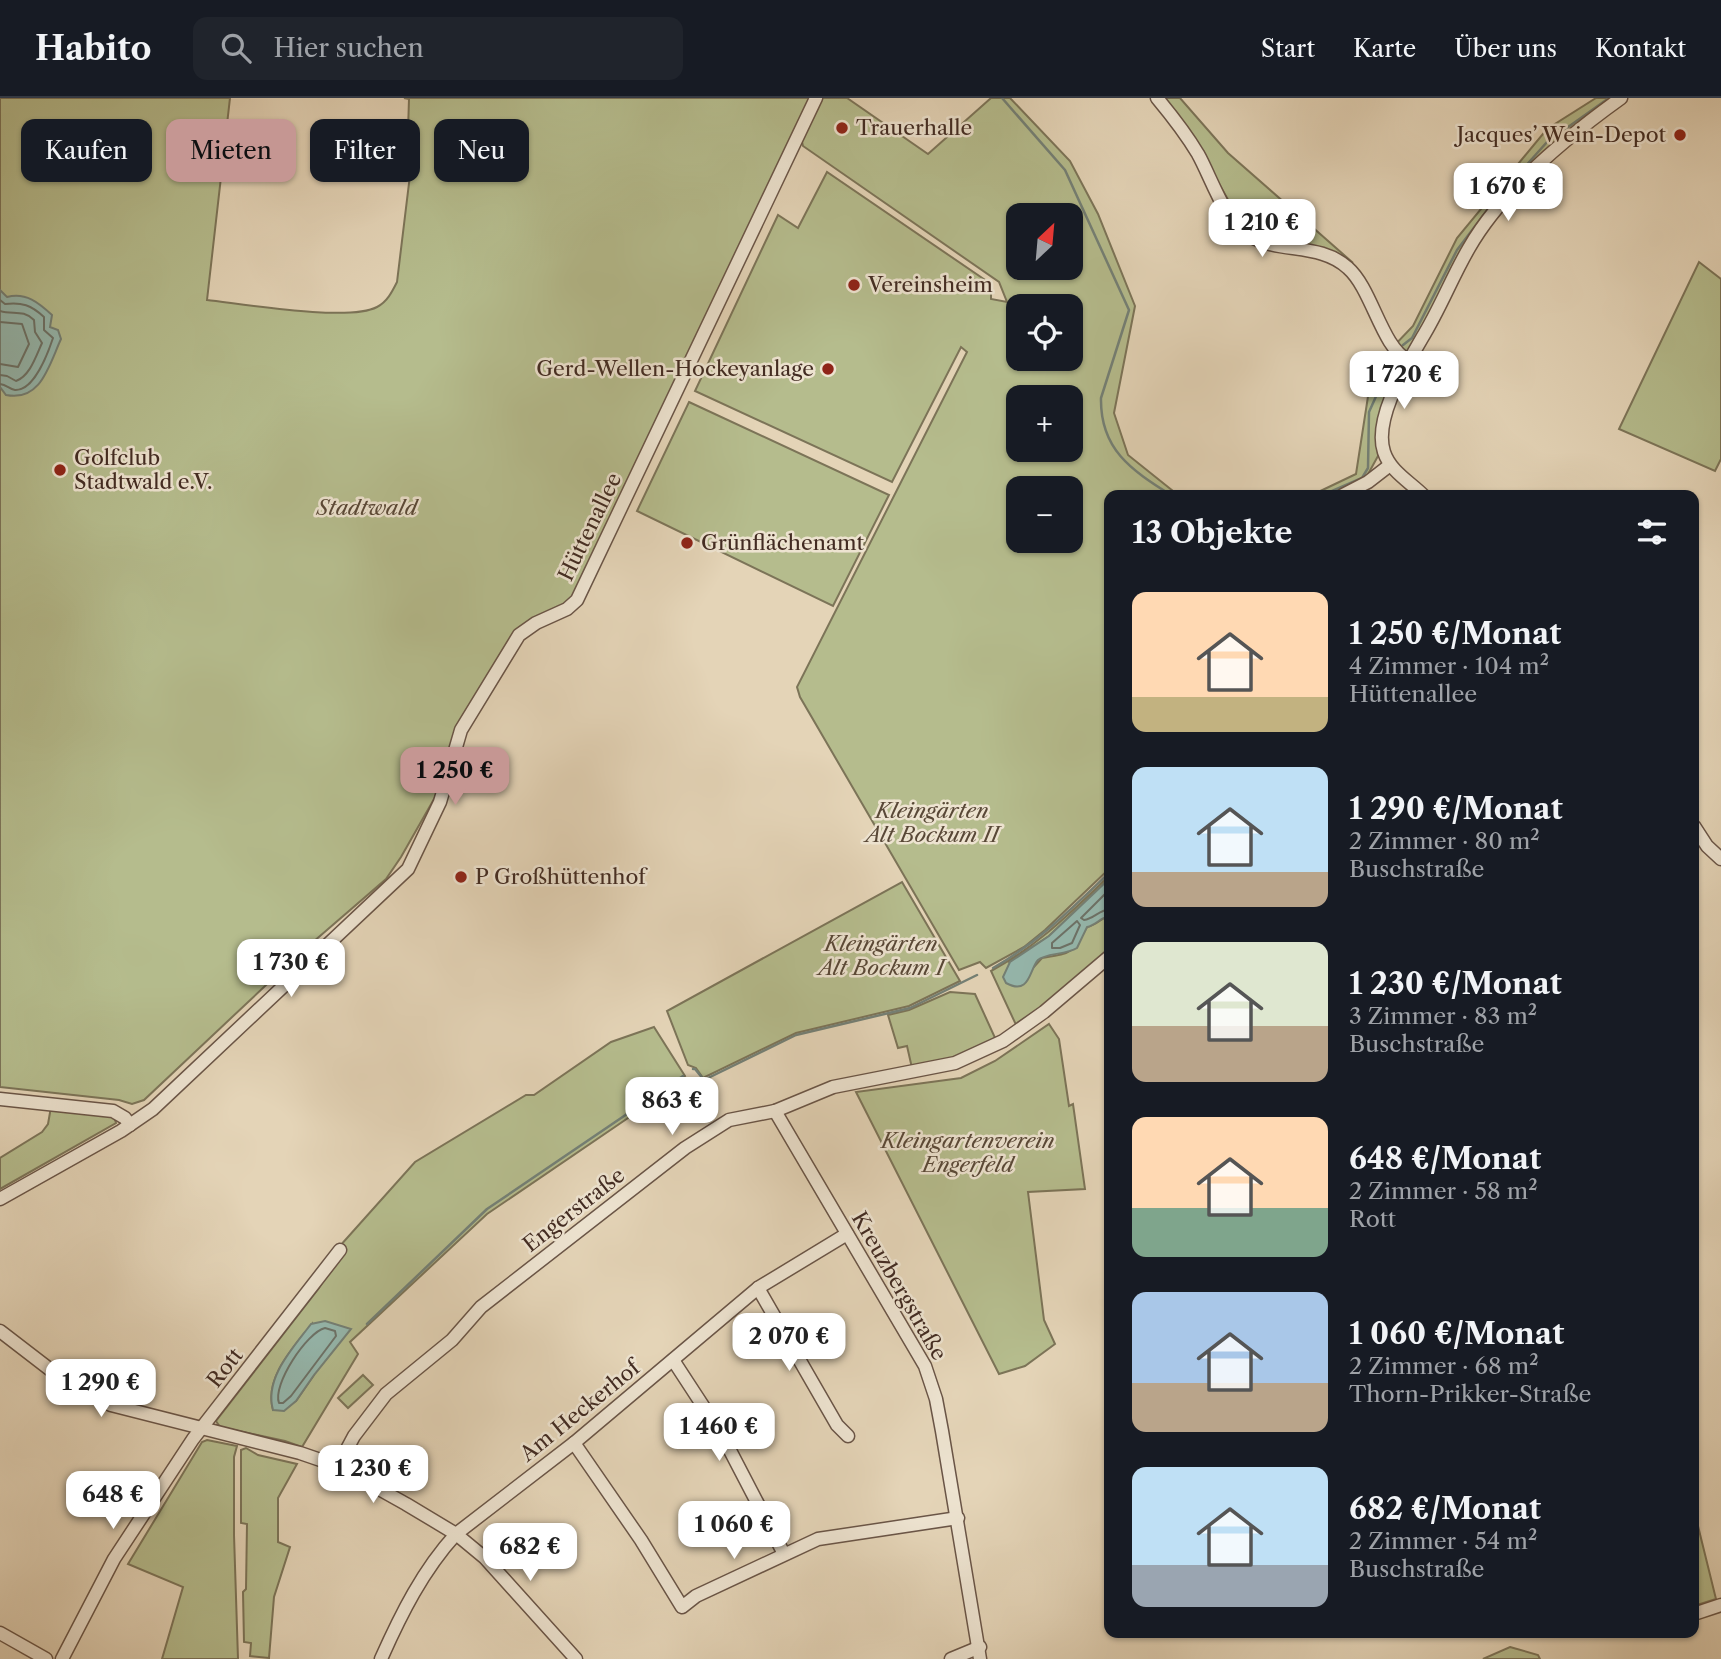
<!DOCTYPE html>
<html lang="de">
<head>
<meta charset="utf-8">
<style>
  body { margin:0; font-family:"Libre Caslon Text",serif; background:#20242c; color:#f1f3f6; height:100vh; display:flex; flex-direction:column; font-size:26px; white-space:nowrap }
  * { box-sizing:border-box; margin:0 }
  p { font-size:23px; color:#9ea1a6 }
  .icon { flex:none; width:38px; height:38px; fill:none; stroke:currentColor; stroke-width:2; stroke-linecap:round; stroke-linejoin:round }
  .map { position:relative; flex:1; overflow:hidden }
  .side { position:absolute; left:1104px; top:392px; width:595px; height:1148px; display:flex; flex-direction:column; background:#171b24; border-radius:14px; box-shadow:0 2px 5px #0004 }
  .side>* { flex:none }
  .top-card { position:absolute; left:21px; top:21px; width:665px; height:63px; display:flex; gap:14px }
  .needle { width:46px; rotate:26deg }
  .controls { position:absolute; left:1006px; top:105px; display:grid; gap:14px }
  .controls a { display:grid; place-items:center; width:77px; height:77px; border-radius:14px; background:#171b24; box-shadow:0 2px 5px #0004; font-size:35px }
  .price { position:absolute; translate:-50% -60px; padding:0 16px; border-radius:14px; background:#fff; color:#222; font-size:23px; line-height:46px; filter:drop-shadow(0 2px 4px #0008) }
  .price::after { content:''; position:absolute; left:50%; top:42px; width:21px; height:16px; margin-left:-10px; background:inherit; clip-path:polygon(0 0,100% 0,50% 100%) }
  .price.current { background:#c59692; color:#111 }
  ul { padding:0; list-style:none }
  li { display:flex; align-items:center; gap:21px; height:175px; padding:0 28px }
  li span { display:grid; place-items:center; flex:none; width:196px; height:140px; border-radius:14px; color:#555 }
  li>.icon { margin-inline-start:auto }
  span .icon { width:84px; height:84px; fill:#fffc; stroke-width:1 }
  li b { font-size:30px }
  h2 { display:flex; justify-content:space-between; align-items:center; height:84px; padding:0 28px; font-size:30px }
  .chip { padding:0 24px; border-radius:14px; background:#171b24; box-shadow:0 2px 5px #0004; font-size:24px; line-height:63px }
  .chip.current { background:#c59692; color:#111 }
  header { display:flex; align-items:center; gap:42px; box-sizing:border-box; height:98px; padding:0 35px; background:#171b24; border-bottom:2px solid #363941 }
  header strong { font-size:33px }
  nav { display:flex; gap:38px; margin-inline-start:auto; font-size:24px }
  .search { width:490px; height:63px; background:#20242c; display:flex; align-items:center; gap:18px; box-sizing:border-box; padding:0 24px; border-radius:14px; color:#9ea1a6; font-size:26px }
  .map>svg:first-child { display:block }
  .green { fill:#b5bc8d; stroke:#7c7458; stroke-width:2; fill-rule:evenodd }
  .water { fill:#95b8ae; stroke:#748076; stroke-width:2 }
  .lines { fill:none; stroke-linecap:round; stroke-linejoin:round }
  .shore { stroke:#6c7268; stroke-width:2 }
  .stream { stroke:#748076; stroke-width:2.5 }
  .minor-casing { stroke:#6a5547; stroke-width:15 }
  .minor { stroke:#ede3d0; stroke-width:12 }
  .poi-dot { fill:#8f2418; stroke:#ede3d0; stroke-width:2.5 }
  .labels { text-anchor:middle; stroke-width:5; stroke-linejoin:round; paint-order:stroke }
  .poi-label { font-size:21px; fill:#422b22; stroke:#ede3d0; text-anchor:start }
  .park-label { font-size:21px; font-style:italic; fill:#594837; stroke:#ede3d0 }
  .street-label { font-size:21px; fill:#422b22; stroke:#ede3d0 }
</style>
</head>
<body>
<header>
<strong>Habito</strong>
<div class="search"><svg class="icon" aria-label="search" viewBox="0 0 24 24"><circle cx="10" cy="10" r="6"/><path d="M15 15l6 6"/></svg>Hier suchen</div>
<nav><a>Start</a><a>Karte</a><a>Über uns</a><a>Kontakt</a></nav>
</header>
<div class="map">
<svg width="1721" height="1561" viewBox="0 0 1721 1561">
  <rect width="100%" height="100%" fill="#e4d4b7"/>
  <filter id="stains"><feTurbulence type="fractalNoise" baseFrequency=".00286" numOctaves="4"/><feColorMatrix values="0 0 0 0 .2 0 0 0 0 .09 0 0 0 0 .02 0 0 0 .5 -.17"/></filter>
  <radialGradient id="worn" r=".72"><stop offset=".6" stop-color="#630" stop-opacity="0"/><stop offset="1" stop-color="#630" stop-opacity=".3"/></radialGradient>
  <!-- green -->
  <g class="green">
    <path d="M 0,0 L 230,0 L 207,202 C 243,206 349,224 377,209 C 387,204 392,194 397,184 L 414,44 L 408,33 L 409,1 L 404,0 L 811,0 L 570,506 L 528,523 L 455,635 L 438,694 L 401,759 L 386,781 L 298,857 L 144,1002 L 132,1006 L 119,1002 L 0,989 Z"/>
    <path d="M 821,0 L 847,0 L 928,56 L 991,0 L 1010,0 L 1070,63 L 1098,116 L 1135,208 L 1114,315 L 1128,357 L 1178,397 L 1110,397 L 1109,771 L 1045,832 L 1024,849 L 986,870 L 980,864 L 959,872 L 800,599 L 797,589 L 967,254 L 961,249 L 892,384 L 695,293 L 778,117 L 798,130 L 827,74 L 991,186 L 991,201 L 1007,204 L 999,184 L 803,48 L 801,40 ZM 1018,117 L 1071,117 L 1071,170 L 1018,170 ZM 1018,208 L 1071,208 L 1071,261 L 1018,261 ZM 1018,299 L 1071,299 L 1071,352 L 1018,352 ZM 1018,390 L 1071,390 L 1071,443 L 1018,443 Z"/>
    <polygon points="1162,0 1180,0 1228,55 1352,164 1342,169 1321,157 1245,145 1228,118 1235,114 1197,47"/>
    <polygon points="1596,0 1626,0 1563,47 1503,111 1479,141 1411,271 1398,268 1377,331 1378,358 1367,378 1327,397 1312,397 1356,376 1369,292 1385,272 1390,252 1413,228 1457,140 1547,31"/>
    <polygon points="1699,164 1721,181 1721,361 1715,373 1619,331"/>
    <polygon points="689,304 889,397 833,508 637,413"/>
    <path d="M 1109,778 L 1109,781 L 1049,838 L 1010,864 L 1034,869 L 1042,860 C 1073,855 1072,856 1087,829 C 1097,827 1101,820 1109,818 L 1109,852 L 1017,929 L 991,873 C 1040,846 1070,815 1109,778 Z"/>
    <polygon points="902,784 960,883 909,908 796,935 703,980 696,970 688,967 667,913"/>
    <polygon points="950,894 975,896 996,942 953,961 912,970 907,948 898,950 888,917 909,912"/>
    <polygon points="1049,926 1059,941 1069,1008 1073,1006 1085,1091 1028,1094 1044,1222 1055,1246 1025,1268 999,1276 856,994 961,980 995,963"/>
    <path d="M 654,929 L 685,978 L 653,1003 L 487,1116 L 350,1244 L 358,1256 L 302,1349 L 285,1343 L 220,1329 L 216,1323 L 319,1190 L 342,1152 L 339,1149 L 415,1064 L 526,997 L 534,997 L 611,944 ZM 312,1226 L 314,1277 L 296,1303 L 273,1312 C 264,1280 293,1250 312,1226 Z"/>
    <polygon points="51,1009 114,1018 116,1025 0,1091 0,1060 42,1034 48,1026"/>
    <polygon points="363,1277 373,1287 348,1310 338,1300"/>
    <polygon points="207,1342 237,1348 234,1359 234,1437 238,1561 162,1561 183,1489 128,1466 202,1344"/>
    <polygon points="246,1350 258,1357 297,1366 278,1400 278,1444 290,1449 274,1499 269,1560 250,1558 251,1545 244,1544 243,1494 246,1491 247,1426 241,1425 241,1352"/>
    <polygon points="1694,1366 1698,1428 1716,1501 1694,1508"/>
    <polygon points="1513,1535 1608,1535 1516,1538"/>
    <polygon points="1510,1549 1538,1557 1540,1561 1483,1561"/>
  </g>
  <!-- water -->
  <g class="water">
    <path d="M 0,192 L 7,199 C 26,194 39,205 52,217 L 50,229 L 58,232 L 61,241 C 49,267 41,304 6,297 L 0,289 Z"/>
    <path d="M 1109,781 L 1109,818 C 1100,820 1096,827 1087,829 L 1077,850 C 1066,857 1045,855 1038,862 C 1029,872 1030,898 1006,885 L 1003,879 L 1010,864 L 1049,838 Z"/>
    <path d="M 325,1223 L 351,1231 L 314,1277 L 296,1303 L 284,1313 L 273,1312 C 264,1280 293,1250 311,1226 Z"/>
  </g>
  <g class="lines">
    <!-- shore -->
    <g class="shore">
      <path d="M 0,202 L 5,206 C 22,204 31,207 44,219 L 44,232 L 53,240 C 48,255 34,293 15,292 C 9,291 7,287 0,286"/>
      <path d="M 0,213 C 13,217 23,211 34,222 L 35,234 L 42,245 C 36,258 30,278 16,283 L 7,278 L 0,277"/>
      <polyline points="0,224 22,226 29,246 18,269 0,266"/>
      <path d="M 1110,791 L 1081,820 L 1084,822 C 1094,821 1099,812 1110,811"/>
      <polygon points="1077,823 1080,827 1072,845 1060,850 1052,850 1052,845"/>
      <path d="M 325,1230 L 335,1233 L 336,1238 L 291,1298 L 283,1305 L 279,1305 C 272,1287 307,1234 325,1230 Z"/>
    </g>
    <!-- stream -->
    <g class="stream">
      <path d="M 1002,0 L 1065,72 L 1129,212 L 1101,300 C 1100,351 1131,372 1171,397"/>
      <polyline points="1403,247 1412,240 1457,152 1492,106 1547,44 1609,0"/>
      <polyline points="1323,397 1362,380 1368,370 1369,314 1391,265"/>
      <path d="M 993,870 C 1040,843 1071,811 1110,774"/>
      <polyline points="693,971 695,971 704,982 796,937 910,910 977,877"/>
      <polyline points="367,1226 487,1111 683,978"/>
    </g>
    <defs>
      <g id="minor">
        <path d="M 1157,0 C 1172,18 1186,36 1198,56 C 1211,79 1225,124 1248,137 C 1278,156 1320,144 1348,170 C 1372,191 1382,250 1408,262"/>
        <polyline points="1343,397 1368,384 1390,367"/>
        <path d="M 1423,397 C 1410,384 1390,373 1384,354 C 1373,321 1406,268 1422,240 C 1440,211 1452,179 1469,150 C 1502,92 1568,38 1621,0"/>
        <polyline points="1694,728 1707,748 1721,761"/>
        <polyline points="0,1001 113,1013 125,1020 130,1027"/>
        <polyline points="775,1013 925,1268 936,1301 942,1333 980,1561"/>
        <polyline points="0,1101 121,1033 153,1011 408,771 440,704 461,632 519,537 536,525 567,511 577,502 816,0"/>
        <polyline points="758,1190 837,1327 848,1338"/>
        <polyline points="0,1233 52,1273 111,1307 300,1355 338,1368 406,1406 456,1436 485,1460 576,1561"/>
        <polyline points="673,1262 722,1337 784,1456"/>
        <polyline points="574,1345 641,1442 682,1509 696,1498 818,1441 958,1420"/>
        <polyline points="338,1368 354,1338 386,1296 452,1242 481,1209 685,1050 729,1022 775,1013 833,989 955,965 1003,943 1044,914 1110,858"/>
        <polyline points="1694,1516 1721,1507"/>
        <polyline points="0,1535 46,1561"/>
        <polyline points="62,1561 114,1461 193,1341 340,1152"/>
        <path d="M 381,1561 C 401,1516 423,1472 456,1436 L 574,1345 L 758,1190 L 847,1136"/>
        <polyline points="951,1561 980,1549"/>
      </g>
    </defs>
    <!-- minor casing -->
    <use href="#minor" class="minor-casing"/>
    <!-- minor -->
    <use href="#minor" class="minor"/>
  </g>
  <!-- markers -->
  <g class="poi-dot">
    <circle cx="842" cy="30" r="7"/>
    <circle cx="1680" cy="37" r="7"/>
    <circle cx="854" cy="187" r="7"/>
    <circle cx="828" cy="271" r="7"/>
    <circle cx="60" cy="372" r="7"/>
    <circle cx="687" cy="445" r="7"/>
    <circle cx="461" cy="779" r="7"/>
  </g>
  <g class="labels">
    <!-- poi labels -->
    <g class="poi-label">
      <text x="856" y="37">Trauerhalle</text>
      <text x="1666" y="44" text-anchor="end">Jacques’ Wein-Depot</text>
      <text x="868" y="194">Vereinsheim</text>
      <text x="814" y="278" text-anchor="end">Gerd-Wellen-Hockeyanlage</text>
      <text x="74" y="367">Golfclub<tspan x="74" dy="24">Stadtwald e.V.</tspan></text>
      <text x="701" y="452">Grünflächenamt</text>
      <text x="475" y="786">P Großhüttenhof</text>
    </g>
    <!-- park labels -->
    <g class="park-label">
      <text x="367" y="417">Stadtwald</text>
      <text x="932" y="720">Kleingärten<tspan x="932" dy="24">Alt Bockum II</tspan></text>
      <text x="881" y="853">Kleingärten<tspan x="881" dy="24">Alt Bockum I</tspan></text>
      <text x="968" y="1050">Kleingartenverein<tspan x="968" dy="24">Engerfeld</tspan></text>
    </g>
    <!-- street labels -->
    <g class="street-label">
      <text transform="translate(590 429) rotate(-64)" y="7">Hüttenallee</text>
      <text transform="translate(574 1112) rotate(-38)" y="7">Engerstraße</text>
      <text transform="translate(899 1188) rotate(60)" y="7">Kreuzbergstraße</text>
      <text transform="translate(225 1270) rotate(-52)" y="7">Rott</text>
      <text transform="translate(580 1313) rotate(-39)" y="7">Am Heckerhof</text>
    </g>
  </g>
  <rect width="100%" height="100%" filter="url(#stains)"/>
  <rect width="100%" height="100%" fill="url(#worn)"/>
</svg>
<div class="controls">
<a><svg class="needle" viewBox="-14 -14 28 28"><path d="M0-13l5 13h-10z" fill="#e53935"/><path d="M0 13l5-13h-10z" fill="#9ea1a6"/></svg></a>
<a><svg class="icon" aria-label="locate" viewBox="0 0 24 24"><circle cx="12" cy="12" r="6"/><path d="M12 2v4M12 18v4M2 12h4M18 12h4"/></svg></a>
<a>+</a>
<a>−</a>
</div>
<b class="price" style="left:1508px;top:125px">1 670 €</b>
<b class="price" style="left:1262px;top:161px">1 210 €</b>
<b class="price" style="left:1404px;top:313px">1 720 €</b>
<b class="price current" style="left:455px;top:709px">1 250 €</b>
<b class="price" style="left:291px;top:901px">1 730 €</b>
<b class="price" style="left:672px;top:1039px">863 €</b>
<b class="price" style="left:789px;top:1275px">2 070 €</b>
<b class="price" style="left:101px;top:1321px">1 290 €</b>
<b class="price" style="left:719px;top:1365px">1 460 €</b>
<b class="price" style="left:373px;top:1407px">1 230 €</b>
<b class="price" style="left:113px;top:1433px">648 €</b>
<b class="price" style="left:734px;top:1463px">1 060 €</b>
<b class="price" style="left:530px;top:1485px">682 €</b>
<div class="top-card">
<a class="chip">Kaufen</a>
<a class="chip current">Mieten</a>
<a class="chip">Filter</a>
<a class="chip">Neu</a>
</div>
<section class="side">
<h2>13 Objekte<svg class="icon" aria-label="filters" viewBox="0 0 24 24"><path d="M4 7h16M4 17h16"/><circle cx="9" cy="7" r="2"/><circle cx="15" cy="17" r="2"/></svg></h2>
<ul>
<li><span style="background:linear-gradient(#ffd9b3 75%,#c2b280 0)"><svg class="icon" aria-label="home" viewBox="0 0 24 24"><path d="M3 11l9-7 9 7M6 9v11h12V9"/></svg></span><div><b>1 250 €/Monat</b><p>4 Zimmer · 104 m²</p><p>Hüttenallee</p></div></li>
<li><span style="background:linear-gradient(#bfe0f5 75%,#b9a48a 0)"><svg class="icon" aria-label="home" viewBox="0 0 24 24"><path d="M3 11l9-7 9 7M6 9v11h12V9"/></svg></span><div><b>1 290 €/Monat</b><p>2 Zimmer · 80 m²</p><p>Buschstraße</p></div></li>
<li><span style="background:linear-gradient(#dfe7d0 60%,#b9a48a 0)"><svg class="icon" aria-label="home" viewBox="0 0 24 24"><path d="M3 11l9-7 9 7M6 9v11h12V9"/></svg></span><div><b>1 230 €/Monat</b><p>3 Zimmer · 83 m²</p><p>Buschstraße</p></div></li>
<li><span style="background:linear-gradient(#ffd9b3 65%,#7fa58c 0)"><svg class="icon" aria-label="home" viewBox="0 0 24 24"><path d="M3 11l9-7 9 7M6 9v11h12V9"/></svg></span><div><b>648 €/Monat</b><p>2 Zimmer · 58 m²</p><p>Rott</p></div></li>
<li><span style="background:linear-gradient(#a9c7e8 65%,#b9a48a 0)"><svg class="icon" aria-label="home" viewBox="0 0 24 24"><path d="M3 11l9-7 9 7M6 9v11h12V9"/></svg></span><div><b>1 060 €/Monat</b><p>2 Zimmer · 68 m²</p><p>Thorn-Prikker-Straße</p></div></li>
<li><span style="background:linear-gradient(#bfe0f5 70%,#9aa5b1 0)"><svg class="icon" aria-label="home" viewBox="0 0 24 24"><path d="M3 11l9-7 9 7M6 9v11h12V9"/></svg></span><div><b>682 €/Monat</b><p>2 Zimmer · 54 m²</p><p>Buschstraße</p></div></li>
</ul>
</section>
</div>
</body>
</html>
